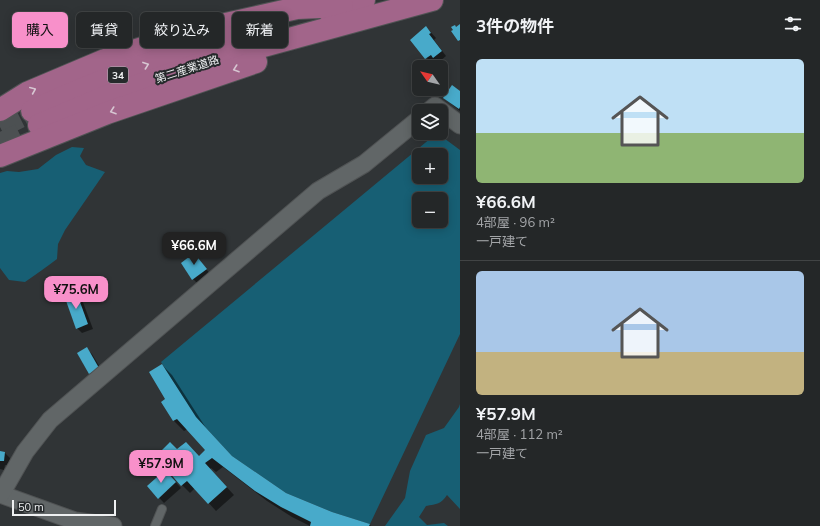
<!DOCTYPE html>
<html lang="ja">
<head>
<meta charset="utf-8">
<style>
  body { margin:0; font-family:Mulish,"Noto Sans JP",sans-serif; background:#2c2f30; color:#f1f3f6; height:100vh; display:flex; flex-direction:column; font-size:15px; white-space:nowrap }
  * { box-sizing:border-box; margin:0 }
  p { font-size:13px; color:#a3a5a8 }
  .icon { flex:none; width:22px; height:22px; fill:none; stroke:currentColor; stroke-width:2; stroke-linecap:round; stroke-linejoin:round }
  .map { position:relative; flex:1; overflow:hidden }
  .panel { display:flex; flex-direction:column; background:#242728; width:360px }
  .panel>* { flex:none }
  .hud { position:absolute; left:12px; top:12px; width:380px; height:36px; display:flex; gap:8px }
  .needle { width:26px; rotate:304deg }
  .fabs { position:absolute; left:412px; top:60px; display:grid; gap:8px }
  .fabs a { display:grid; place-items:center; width:36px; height:36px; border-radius:6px; background:#242728; box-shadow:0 2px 10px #0003,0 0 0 1px #414445; font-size:20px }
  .scale { position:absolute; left:12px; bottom:10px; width:104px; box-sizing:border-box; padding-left:4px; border:2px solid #eef0f1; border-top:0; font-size:11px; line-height:14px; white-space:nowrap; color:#eef0f1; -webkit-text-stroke:3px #262a2c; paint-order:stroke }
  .price { position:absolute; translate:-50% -34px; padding:0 9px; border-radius:8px; background:#f890ca; color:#111; font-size:13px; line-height:26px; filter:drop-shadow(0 1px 2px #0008) }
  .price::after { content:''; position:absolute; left:50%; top:24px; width:12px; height:9px; margin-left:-6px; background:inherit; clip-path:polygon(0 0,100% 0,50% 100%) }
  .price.selected { background:#222; color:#fff }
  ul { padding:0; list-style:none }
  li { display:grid; align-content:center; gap:8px; height:212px; padding:0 16px }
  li+li { border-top:1px solid #414445 }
  li span { display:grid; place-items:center; height:124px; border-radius:6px; color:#555 }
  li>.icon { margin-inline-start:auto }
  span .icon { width:72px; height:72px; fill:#fffc; stroke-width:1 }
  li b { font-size:17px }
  h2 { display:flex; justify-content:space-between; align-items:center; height:48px; padding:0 16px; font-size:17px }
  .pill { padding:0 14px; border-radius:6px; background:#242728; box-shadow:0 2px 10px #0003,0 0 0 1px #414445; font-size:14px; line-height:36px }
  .pill.selected { background:#f890ca; color:#111 }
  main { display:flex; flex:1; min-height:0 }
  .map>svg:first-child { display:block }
  .green { fill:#175f74; fill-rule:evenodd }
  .shadow { fill:#0007 }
  .building { fill:#48aaca }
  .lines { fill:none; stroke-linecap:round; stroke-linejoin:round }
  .primary-tunnel { stroke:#4c5052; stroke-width:22; stroke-dasharray:22 11; stroke-linecap:butt }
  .lane-casing { stroke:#505354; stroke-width:10 }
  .street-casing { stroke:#505354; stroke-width:19 }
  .primary-casing { stroke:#505354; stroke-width:24 }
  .lane { stroke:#616667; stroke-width:8 }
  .street { stroke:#616667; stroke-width:17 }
  .primary { stroke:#a2658a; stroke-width:22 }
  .oneway { stroke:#d7c6d2 }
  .labels { text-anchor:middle; stroke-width:4; stroke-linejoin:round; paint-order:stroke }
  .shield { fill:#262a2c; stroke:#b2b5b6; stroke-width:1 }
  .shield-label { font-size:10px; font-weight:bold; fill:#eef0f1 }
  .street-label { font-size:11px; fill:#eef0f1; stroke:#262a2c }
</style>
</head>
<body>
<main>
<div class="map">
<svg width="460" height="526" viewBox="0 0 460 526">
  <rect width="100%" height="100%" fill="#303436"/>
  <!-- green -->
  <g class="green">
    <path d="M 437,133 L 460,150 L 460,334 L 370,524 L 332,512 L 286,493 L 232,456 L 196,417 L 161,362 ZM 419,155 L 441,155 L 441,177 L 419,177 ZM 419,199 L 441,199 L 441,221 L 419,221 Z"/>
    <path d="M 72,147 L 84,148 L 80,156 L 86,165 L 105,172 L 65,230 L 58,244 L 57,259 C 47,267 36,274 25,282 L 9,280 L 0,268 L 0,173 L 7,171 L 19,172 L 38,169 L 56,155 Z"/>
    <path d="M 460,404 L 460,509 L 447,495 C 441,504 437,504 426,506 L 419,517 L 427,525 L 444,523 L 448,526 L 385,526 L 405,498 L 410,471 L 426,435 L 444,428 L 459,407 Z"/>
  </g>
  <!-- shadow -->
  <g class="shadow">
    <polygon points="426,27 436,38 434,40 446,56 439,62 436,60 431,63 412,40"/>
    <polygon points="460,92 460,111 444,98"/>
    <polygon points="194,254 211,275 198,284 193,279"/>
    <polygon points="76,292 81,297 93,329 82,333 77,328"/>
    <polygon points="87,349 92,354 104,374 95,379 90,374 78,354"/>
    <polygon points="162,365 172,375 206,428 233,458 286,494 332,513 369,524 371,526 310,526 292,517 267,501 223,467 216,472 211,468 210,469 234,495 216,511 195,488 190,493 182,485 174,467 178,450 199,457 207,450 188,429 184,431 174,421 162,402 167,400"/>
    <polygon points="0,452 5,453 10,458 9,466 5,465 4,470 0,469"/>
    <polygon points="170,476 181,488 164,503 148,486"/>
  </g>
  <!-- building -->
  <g class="building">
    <polygon points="460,24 460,40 458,41 451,31 453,30 451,27 455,25 456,27"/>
    <polygon points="426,26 431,33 429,34 442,51 433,58 431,55 425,59 410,40"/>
    <polygon points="452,85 460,91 460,107 459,109 443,98"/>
    <polygon points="194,253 207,269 192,280 181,263"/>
    <polygon points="76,291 88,324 76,329 64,295"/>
    <polygon points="87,347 99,368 89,374 77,353"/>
    <polygon points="162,364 196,417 232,456 286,493 332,512 370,524 369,526 310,526 311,522 281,507 255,491 212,458 205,463 227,487 208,504 187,481 181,486 168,471 173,466 160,452 170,442 177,449 186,442 199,456 205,450 177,419 173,421 161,402 165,399 149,372"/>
    <polygon points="0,451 5,452 4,461 0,461"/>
    <polygon points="165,470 176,482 158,499 147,486"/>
  </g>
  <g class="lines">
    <!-- primary-tunnel -->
    <g class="primary-tunnel">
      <polyline points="0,127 32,111"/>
      <polyline points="0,144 39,125"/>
    </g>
    <defs>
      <polyline id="lane" points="155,526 162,509"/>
      <g id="street">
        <polyline points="429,111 435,106 460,125"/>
        <polyline points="0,494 75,521 113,526"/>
        <polyline points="1,494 25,452 50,420 318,191 364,164 419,119"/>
      </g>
      <g id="primary">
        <polyline points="328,10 364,0"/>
        <polyline points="0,110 27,93 105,60 199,30 297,8 342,6"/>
        <path d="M 32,111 C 98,81 166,55 235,37"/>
        <polyline points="39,125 108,96 212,60 432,0"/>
        <polyline points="0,156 107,113 256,62"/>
      </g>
    </defs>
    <!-- lane casing -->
    <use href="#lane" class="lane-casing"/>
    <!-- street casing -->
    <use href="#street" class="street-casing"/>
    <!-- primary casing -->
    <use href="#primary" class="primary-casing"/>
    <!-- lane -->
    <use href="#lane" class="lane"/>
    <!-- street -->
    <use href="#street" class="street"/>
    <!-- primary -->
    <use href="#primary" class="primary"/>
  </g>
  <!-- one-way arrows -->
  <defs><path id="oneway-chevron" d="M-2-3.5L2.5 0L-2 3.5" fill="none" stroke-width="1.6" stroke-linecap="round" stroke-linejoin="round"/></defs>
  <g class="oneway">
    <use href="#oneway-chevron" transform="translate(146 65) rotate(-20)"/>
    <use href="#oneway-chevron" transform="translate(236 69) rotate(161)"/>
    <use href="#oneway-chevron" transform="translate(33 90) rotate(-23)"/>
    <use href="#oneway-chevron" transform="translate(113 111) rotate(161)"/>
  </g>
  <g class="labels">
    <!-- shield labels -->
    <rect class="shield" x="108" y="67" width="20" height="16" rx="3"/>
    <g class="shield-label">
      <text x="118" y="79">34</text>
    </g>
    <!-- street labels -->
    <g class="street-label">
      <text transform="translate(187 69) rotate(-18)" y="4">第二産業道路</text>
    </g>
  </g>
</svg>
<div class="fabs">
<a><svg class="needle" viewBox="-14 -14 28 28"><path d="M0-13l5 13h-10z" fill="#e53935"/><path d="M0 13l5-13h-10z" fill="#a3a5a8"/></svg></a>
<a><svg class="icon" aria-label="layers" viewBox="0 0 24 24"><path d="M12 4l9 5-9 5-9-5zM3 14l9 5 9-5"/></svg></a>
<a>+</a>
<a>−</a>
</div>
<div class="scale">50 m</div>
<b class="price selected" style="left:194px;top:266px">¥66.6M</b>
<b class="price" style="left:76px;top:310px">¥75.6M</b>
<b class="price" style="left:161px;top:484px">¥57.9M</b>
<div class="hud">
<a class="pill selected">購入</a>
<a class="pill">賃貸</a>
<a class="pill">絞り込み</a>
<a class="pill">新着</a>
</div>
</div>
<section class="panel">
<h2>3件の物件<svg class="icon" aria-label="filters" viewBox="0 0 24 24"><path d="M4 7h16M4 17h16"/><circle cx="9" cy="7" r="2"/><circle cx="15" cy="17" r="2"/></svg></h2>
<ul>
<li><span style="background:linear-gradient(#bfe0f5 60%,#8fb573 0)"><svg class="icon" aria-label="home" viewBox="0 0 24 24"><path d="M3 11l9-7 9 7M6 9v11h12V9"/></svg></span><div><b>¥66.6M</b><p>4部屋 · 96 m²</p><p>一戸建て</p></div></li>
<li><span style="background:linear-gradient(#a9c7e8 65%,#c2b280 0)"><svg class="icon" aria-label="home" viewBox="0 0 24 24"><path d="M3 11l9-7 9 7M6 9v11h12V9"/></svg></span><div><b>¥57.9M</b><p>4部屋 · 112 m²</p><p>一戸建て</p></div></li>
</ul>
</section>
</main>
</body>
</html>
